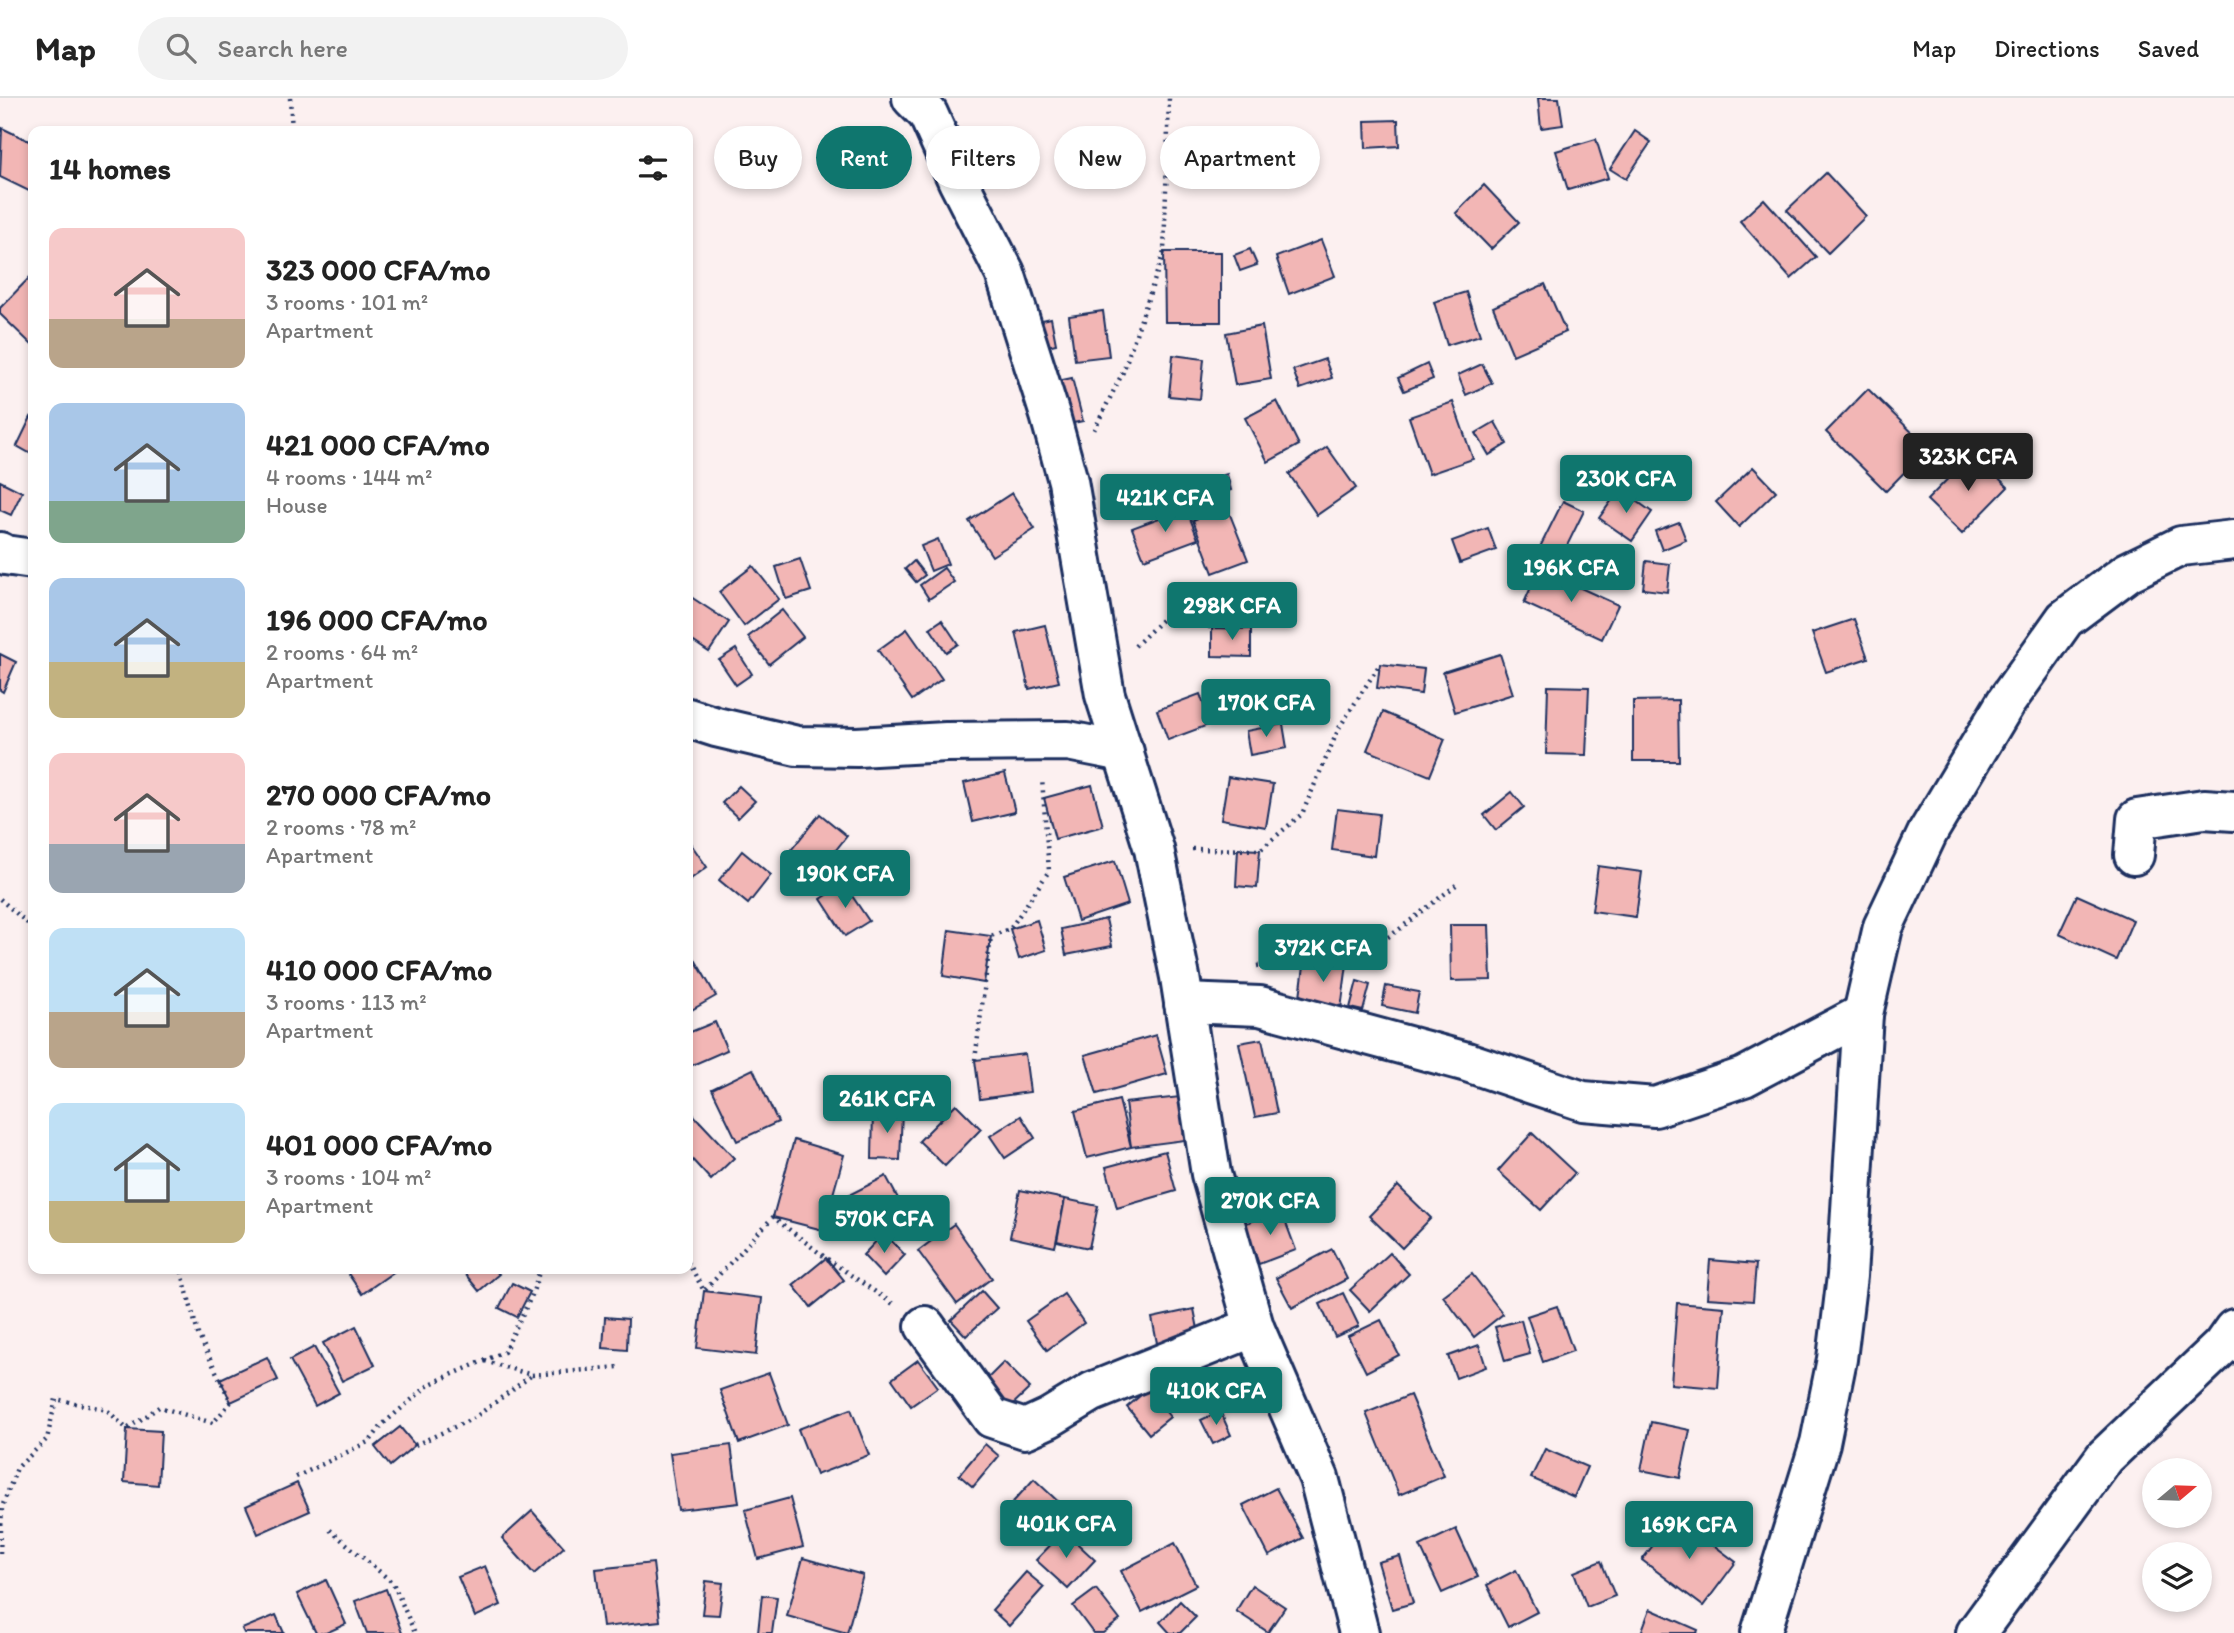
<!DOCTYPE html>
<html lang="en">
<head>
<meta charset="utf-8">
<style>
  body { margin:0; font-family:Itim,sans-serif; background:#f2f2f2; color:#222; height:100vh; display:flex; flex-direction:column; font-size:26px; white-space:nowrap }
  * { box-sizing:border-box; margin:0 }
  p { font-size:23px; color:#767676 }
  .icon { flex:none; width:38px; height:38px; fill:none; stroke:currentColor; stroke-width:2; stroke-linecap:round; stroke-linejoin:round }
  .map { position:relative; flex:1; overflow:hidden }
  .details { position:absolute; left:28px; top:28px; width:665px; height:1148px; display:flex; flex-direction:column; background:#fff; border-radius:14px; box-shadow:0 4px 10px #0003 }
  .details>* { flex:none }
  .top-card { position:absolute; left:714px; top:28px; width:665px; height:63px; display:flex; gap:14px }
  .needle { width:46px; rotate:71deg }
  .fabs { position:absolute; left:2142px; top:1360px; display:grid; gap:14px }
  .fabs a { display:grid; place-items:center; width:70px; height:70px; border-radius:50%; background:#fff; box-shadow:0 4px 10px #0003; font-size:35px }
  .price { position:absolute; translate:-50% -60px; padding:0 16px; border-radius:7px; background:#0f766e; color:#fff; font-size:23px; line-height:46px; filter:drop-shadow(0 2px 4px #0008) }
  .price::after { content:''; position:absolute; left:50%; top:42px; width:21px; height:16px; margin-left:-10px; background:inherit; clip-path:polygon(0 0,100% 0,50% 100%) }
  .price.selected { background:#222; color:#fff }
  ul { padding:0; list-style:none }
  li { display:flex; align-items:center; gap:21px; height:175px; padding:0 21px }
  li span { display:grid; place-items:center; flex:none; width:196px; height:140px; border-radius:14px; color:#555 }
  li>.icon { margin-inline-start:auto }
  span .icon { width:84px; height:84px; fill:#fffc; stroke-width:1 }
  li b { font-size:30px }
  h2 { display:flex; justify-content:space-between; align-items:center; height:84px; padding:0 21px; font-size:30px }
  .chip { padding:0 24px; border-radius:32px; background:#fff; box-shadow:0 4px 10px #0003; font-size:24px; line-height:63px }
  .chip.selected { background:#0f766e; color:#fff }
  header { display:flex; align-items:center; gap:42px; box-sizing:border-box; height:98px; padding:0 35px; background:#fff; border-bottom:2px solid #e0e0e0 }
  header strong { font-size:33px }
  nav { display:flex; gap:38px; margin-inline-start:auto; font-size:24px }
  .search { width:490px; height:63px; background:#f2f2f2; display:flex; align-items:center; gap:18px; box-sizing:border-box; padding:0 24px; border-radius:38px; color:#767676; font-size:26px }
  .map>svg:first-child { display:block }
  .building { fill:#f2b6b5; stroke:#1b2f5e; stroke-width:2 }
  .lines { fill:none; stroke-linecap:round; stroke-linejoin:round }
  .minor-casing { stroke:#1b2f5e; stroke-width:44 }
  .path { stroke:#1b2f5e; stroke-width:4.5; stroke-dasharray:2 5; stroke-linecap:butt }
  .minor { stroke:#fff; stroke-width:38 }
</style>
</head>
<body>
<header>
<strong>Map</strong>
<div class="search"><svg class="icon" aria-label="search" viewBox="0 0 24 24"><circle cx="10" cy="10" r="6"/><path d="M15 15l6 6"/></svg>Search here</div>
<nav><a>Map</a><a>Directions</a><a>Saved</a></nav>
</header>
<div class="map">
<svg width="2234" height="1535" viewBox="0 0 2234 1535">
  <rect width="100%" height="100%" fill="#fcf0f0"/>
  <filter id="ink" filterUnits="userSpaceOnUse"><feTurbulence type="fractalNoise" baseFrequency=".0143" numOctaves="2"/><feDisplacementMap in="SourceGraphic" scale="14" xChannelSelector="R" yChannelSelector="G"/><feConvolveMatrix kernelMatrix="1 2 1 2 8 2 1 2 1" color-interpolation-filters="sRGB"/></filter>
  <g filter="url(#ink)">
    <!-- building -->
    <g class="building">
      <polygon points="1538,0 1559,0 1563,27 1541,30"/>
      <polygon points="1398,22 1399,48 1366,50 1365,23"/>
      <polygon points="2,30 33,45 33,95 0,79"/>
      <polygon points="1635,33 1651,44 1626,81 1610,71"/>
      <polygon points="1596,41 1608,80 1568,92 1556,53"/>
      <polygon points="1826,75 1866,118 1828,155 1787,112"/>
      <polygon points="1484,87 1519,124 1491,151 1456,115"/>
      <polygon points="1764,101 1816,159 1791,181 1740,123"/>
      <polygon points="1321,142 1335,178 1289,196 1276,159"/>
      <polygon points="1250,151 1257,167 1240,173 1234,157"/>
      <polygon points="1164,154 1221,154 1221,224 1165,224"/>
      <polygon points="33,176 33,248 0,216 0,210"/>
      <polygon points="1545,186 1566,234 1513,257 1493,209"/>
      <polygon points="1466,194 1480,237 1447,247 1434,204"/>
      <polygon points="1103,213 1109,258 1075,262 1069,218"/>
      <polygon points="1051,220 1056,246 1043,249 1038,223"/>
      <polygon points="1262,228 1271,281 1235,287 1226,235"/>
      <polygon points="1173,257 1204,261 1200,301 1169,298"/>
      <polygon points="1325,261 1332,280 1300,291 1293,272"/>
      <polygon points="1427,266 1433,281 1404,293 1398,280"/>
      <polygon points="1482,266 1492,285 1466,297 1458,277"/>
      <polygon points="1072,280 1083,323 1064,327 1053,284"/>
      <polygon points="1868,291 1928,350 1886,393 1826,334"/>
      <polygon points="1277,303 1299,347 1268,364 1245,320"/>
      <polygon points="1453,304 1473,361 1429,376 1409,319"/>
      <polygon points="31,319 33,321 33,357 17,348"/>
      <polygon points="1495,324 1507,346 1489,357 1476,335"/>
      <polygon points="1327,349 1356,390 1317,417 1289,376"/>
      <polygon points="1973,355 2008,389 1962,436 1927,402"/>
      <polygon points="1646,361 1649,380 1612,386 1609,367"/>
      <polygon points="1753,369 1776,393 1739,429 1716,404"/>
      <polygon points="1227,376 1231,392 1203,400 1198,385"/>
      <polygon points="0,383 22,394 11,417 0,412"/>
      <polygon points="1620,391 1652,414 1632,443 1599,420"/>
      <polygon points="1012,395 1035,431 992,458 969,423"/>
      <polygon points="1563,403 1584,413 1560,462 1539,451"/>
      <polygon points="1227,409 1248,462 1213,475 1193,422"/>
      <polygon points="1186,410 1198,441 1144,461 1132,430"/>
      <polygon points="1679,424 1686,442 1662,452 1655,433"/>
      <polygon points="1488,430 1496,452 1460,465 1452,443"/>
      <polygon points="938,441 948,466 931,473 921,448"/>
      <polygon points="800,461 811,493 786,501 776,469"/>
      <polygon points="914,463 925,477 916,484 905,471"/>
      <polygon points="1646,463 1670,466 1667,494 1643,491"/>
      <polygon points="753,468 779,501 744,528 719,494"/>
      <polygon points="944,470 954,484 929,501 920,487"/>
      <polygon points="1539,471 1618,507 1602,541 1524,505"/>
      <polygon points="1271,493 1274,517 1252,520 1250,496"/>
      <polygon points="691,499 729,524 709,554 688,540 688,503"/>
      <polygon points="782,512 803,539 769,566 748,539"/>
      <polygon points="1854,521 1868,560 1826,574 1812,535"/>
      <polygon points="942,522 958,546 946,554 930,530"/>
      <polygon points="1045,527 1059,584 1029,591 1016,534"/>
      <polygon points="1212,530 1251,531 1251,559 1212,558"/>
      <polygon points="907,531 942,581 912,602 878,552"/>
      <polygon points="736,551 752,576 736,587 719,562"/>
      <polygon points="0,556 16,564 3,594 0,592"/>
      <polygon points="1500,556 1513,596 1455,614 1443,574"/>
      <polygon points="1380,566 1424,571 1421,596 1377,590"/>
      <polygon points="1548,588 1589,589 1586,657 1546,656"/>
      <polygon points="1200,596 1211,626 1168,642 1157,612"/>
      <polygon points="1678,602 1679,663 1633,663 1633,603"/>
      <polygon points="1383,614 1445,641 1430,678 1367,652"/>
      <polygon points="1283,626 1287,650 1250,657 1246,633"/>
      <polygon points="1005,675 1015,714 973,724 964,685"/>
      <polygon points="1228,679 1273,686 1266,729 1221,721"/>
      <polygon points="1092,687 1103,728 1055,741 1044,700"/>
      <polygon points="739,688 755,703 738,720 722,705"/>
      <polygon points="1512,694 1524,709 1496,732 1484,717"/>
      <polygon points="1337,711 1379,716 1374,758 1332,752"/>
      <polygon points="820,716 847,738 815,778 788,756"/>
      <polygon points="688,742 707,769 688,783"/>
      <polygon points="1238,751 1260,752 1257,790 1236,788"/>
      <polygon points="742,753 771,777 748,806 719,782"/>
      <polygon points="1115,763 1128,806 1078,823 1064,779"/>
      <polygon points="1598,768 1642,774 1636,819 1592,813"/>
      <polygon points="844,786 869,823 845,838 821,801"/>
      <polygon points="2077,797 2133,822 2116,862 2059,836"/>
      <polygon points="1106,821 1112,848 1066,857 1061,831"/>
      <polygon points="1037,822 1046,852 1019,861 1010,831"/>
      <polygon points="1450,827 1489,827 1491,882 1451,883"/>
      <polygon points="949,832 991,838 984,885 943,878"/>
      <polygon points="693,858 716,898 688,914 688,860"/>
      <polygon points="1305,860 1347,866 1341,911 1299,906"/>
      <polygon points="1357,883 1370,887 1363,913 1350,910"/>
      <polygon points="1386,888 1419,894 1415,915 1382,908"/>
      <polygon points="715,924 727,952 688,969 688,935"/>
      <polygon points="1156,937 1167,976 1097,996 1085,957"/>
      <polygon points="1262,941 1277,1015 1255,1019 1239,945"/>
      <polygon points="1025,956 1030,994 980,1001 975,962"/>
      <polygon points="753,971 778,1024 737,1043 712,991"/>
      <polygon points="1180,999 1185,1042 1131,1049 1125,1005"/>
      <polygon points="1119,1002 1131,1049 1087,1060 1075,1013"/>
      <polygon points="956,1006 981,1031 945,1068 919,1043"/>
      <polygon points="688,1011 734,1060 711,1082 688,1057"/>
      <polygon points="873,1012 902,1013 900,1062 872,1061"/>
      <polygon points="1021,1018 1035,1040 1005,1060 990,1038"/>
      <polygon points="1532,1035 1575,1075 1541,1112 1498,1073"/>
      <polygon points="794,1042 844,1057 823,1132 773,1119"/>
      <polygon points="1165,1053 1176,1093 1117,1110 1106,1069"/>
      <polygon points="886,1078 901,1106 860,1127 845,1099"/>
      <polygon points="1398,1088 1431,1120 1402,1150 1369,1118"/>
      <polygon points="1020,1092 1065,1101 1055,1149 1010,1139"/>
      <polygon points="1065,1101 1098,1108 1089,1150 1057,1143"/>
      <polygon points="1281,1112 1296,1152 1259,1166 1244,1126"/>
      <polygon points="954,1126 992,1180 957,1206 918,1153"/>
      <polygon points="884,1135 905,1157 884,1179 863,1157"/>
      <polygon points="1332,1151 1347,1181 1292,1210 1276,1180"/>
      <polygon points="1390,1155 1409,1176 1370,1213 1350,1192"/>
      <polygon points="826,1160 844,1182 811,1209 793,1187"/>
      <polygon points="1710,1162 1756,1166 1753,1203 1707,1200"/>
      <polygon points="345,1171 394,1171 395,1173 362,1196"/>
      <polygon points="461,1171 494,1171 499,1176 479,1193"/>
      <polygon points="1472,1176 1503,1216 1474,1239 1443,1198"/>
      <polygon points="512,1185 530,1194 517,1219 499,1210"/>
      <polygon points="704,1193 762,1200 756,1257 697,1250"/>
      <polygon points="982,1193 997,1210 966,1238 951,1222"/>
      <polygon points="1343,1195 1359,1228 1335,1239 1320,1206"/>
      <polygon points="1064,1196 1084,1225 1047,1252 1026,1223"/>
      <polygon points="1677,1205 1724,1209 1718,1290 1671,1286"/>
      <polygon points="1557,1208 1573,1253 1543,1264 1527,1218"/>
      <polygon points="1194,1211 1200,1241 1158,1250 1152,1220"/>
      <polygon points="605,1219 628,1221 627,1252 603,1250"/>
      <polygon points="1381,1222 1399,1257 1366,1274 1348,1238"/>
      <polygon points="1521,1222 1530,1256 1505,1263 1495,1229"/>
      <polygon points="356,1228 375,1267 342,1283 323,1245"/>
      <polygon points="1479,1247 1486,1269 1456,1280 1448,1258"/>
      <polygon points="314,1249 339,1295 315,1308 290,1262"/>
      <polygon points="267,1259 278,1282 231,1304 220,1281"/>
      <polygon points="918,1262 938,1289 911,1308 892,1281"/>
      <polygon points="1004,1264 1030,1290 1010,1309 985,1283"/>
      <polygon points="769,1275 788,1327 739,1345 720,1292"/>
      <polygon points="1202,1276 1214,1299 1189,1311 1177,1287"/>
      <polygon points="1148,1291 1170,1319 1149,1336 1127,1309"/>
      <polygon points="1410,1297 1444,1378 1399,1397 1366,1315"/>
      <polygon points="851,1311 869,1357 816,1377 798,1331"/>
      <polygon points="1220,1313 1231,1337 1213,1346 1201,1322"/>
      <polygon points="1651,1324 1690,1332 1680,1380 1641,1372"/>
      <polygon points="400,1329 415,1347 390,1368 375,1349"/>
      <polygon points="127,1331 161,1333 158,1387 124,1384"/>
      <polygon points="985,1346 999,1358 973,1389 959,1377"/>
      <polygon points="731,1347 739,1405 678,1412 670,1355"/>
      <polygon points="1545,1351 1587,1369 1574,1399 1531,1380"/>
      <polygon points="1034,1381 1063,1408 1042,1431 1013,1404"/>
      <polygon points="297,1385 310,1413 258,1436 246,1408"/>
      <polygon points="1276,1390 1303,1440 1269,1458 1243,1407"/>
      <polygon points="790,1400 803,1449 758,1461 745,1412"/>
      <polygon points="532,1413 564,1449 534,1476 502,1440"/>
      <polygon points="1675,1418 1736,1464 1703,1508 1642,1462"/>
      <polygon points="1456,1431 1478,1479 1442,1495 1420,1448"/>
      <polygon points="1064,1433 1095,1462 1068,1491 1036,1462"/>
      <polygon points="1175,1445 1196,1487 1142,1514 1121,1473"/>
      <polygon points="1400,1458 1413,1505 1392,1511 1378,1464"/>
      <polygon points="803,1460 863,1477 847,1535 787,1518"/>
      <polygon points="1601,1463 1615,1498 1587,1509 1574,1474"/>
      <polygon points="653,1465 660,1523 603,1529 596,1471"/>
      <polygon points="485,1468 501,1507 475,1519 458,1479"/>
      <polygon points="1516,1472 1537,1514 1508,1529 1487,1487"/>
      <polygon points="1026,1474 1044,1489 1009,1528 992,1512"/>
      <polygon points="326,1482 346,1526 326,1535 316,1535 297,1496"/>
      <polygon points="706,1483 723,1485 719,1517 702,1516"/>
      <polygon points="1252,1487 1285,1509 1268,1534 1236,1513"/>
      <polygon points="386,1491 402,1535 367,1535 355,1503"/>
      <polygon points="1096,1491 1120,1522 1103,1535 1093,1535 1073,1508"/>
      <polygon points="762,1497 777,1499 772,1535 758,1535"/>
      <polygon points="1180,1503 1196,1519 1180,1535 1170,1535 1160,1524"/>
      <polygon points="1650,1511 1698,1532 1697,1535 1641,1535"/>
      <polygon points="276,1517 284,1535 244,1535 242,1531"/>
    </g>
    <g class="lines">
      <defs>
        <g id="minor">
          <polyline points="912,0 928,16 958,83 1005,175 1050,317 1068,383 1105,597 1154,751 1180,879 1211,1076 1254,1229 1319,1380 1359,1535"/>
          <polyline points="0,454 5,457 33,461"/>
          <polyline points="688,620 716,629 797,648 857,649 946,644 1068,643 1124,654"/>
          <polyline points="2134,757 2137,721 2204,711 2234,713"/>
          <polyline points="1184,905 1260,908 1467,964 1583,1003 1655,1009 1744,979 1863,916"/>
          <polyline points="925,1228 992,1320 1025,1331 1049,1320 1092,1294 1254,1229"/>
          <polyline points="1761,1535 1820,1345 1837,1261 1847,1178 1863,916 1883,829 1928,734 2006,604 2065,521 2128,474 2181,448 2234,442"/>
          <polyline points="1976,1535 2105,1359 2222,1248 2234,1231"/>
        </g>
      </defs>
      <!-- minor casing -->
      <use href="#minor" class="minor-casing"/>
      <!-- path -->
      <g class="path">
        <polyline points="290,0 292,33"/>
        <polyline points="1094,332 1123,274 1164,154 1169,0"/>
        <polyline points="1135,548 1171,513 1212,530"/>
        <polyline points="1192,751 1260,752 1302,716 1339,630 1380,566"/>
        <polyline points="0,801 33,830"/>
        <polyline points="1257,868 1305,860 1347,866 1397,833 1456,787"/>
        <polyline points="975,962 991,838 1010,831 1049,773 1042,681"/>
        <polyline points="688,1164 704,1193 773,1119 826,1160 896,1208"/>
        <polyline points="485,1263 532,1277 619,1269"/>
        <polyline points="415,1347 474,1320 532,1277"/>
        <polyline points="296,1379 370,1343 383,1326 430,1286 504,1254 532,1197 540,1171"/>
        <polyline points="330,1432 393,1485 415,1535"/>
        <polyline points="0,1455 2,1409 17,1370 47,1341 56,1301 107,1312 127,1331 159,1309 213,1325 231,1304 198,1236 181,1171"/>
      </g>
      <!-- minor -->
      <use href="#minor" class="minor"/>
    </g>
  </g>
</svg>
<div class="fabs">
<a><svg class="needle" viewBox="-14 -14 28 28"><path d="M0-13l5 13h-10z" fill="#e53935"/><path d="M0 13l5-13h-10z" fill="#767676"/></svg></a>
<a><svg class="icon" aria-label="layers" viewBox="0 0 24 24"><path d="M12 4l9 5-9 5-9-5zM3 14l9 5 9-5"/></svg></a>
</div>
<b class="price selected" style="left:1968px;top:395px">323K CFA</b>
<b class="price" style="left:1626px;top:417px">230K CFA</b>
<b class="price" style="left:1165px;top:436px">421K CFA</b>
<b class="price" style="left:1571px;top:506px">196K CFA</b>
<b class="price" style="left:1232px;top:544px">298K CFA</b>
<b class="price" style="left:1266px;top:641px">170K CFA</b>
<b class="price" style="left:845px;top:812px">190K CFA</b>
<b class="price" style="left:1323px;top:886px">372K CFA</b>
<b class="price" style="left:887px;top:1037px">261K CFA</b>
<b class="price" style="left:1270px;top:1139px">270K CFA</b>
<b class="price" style="left:884px;top:1157px">570K CFA</b>
<b class="price" style="left:1216px;top:1329px">410K CFA</b>
<b class="price" style="left:1066px;top:1462px">401K CFA</b>
<b class="price" style="left:1689px;top:1463px">169K CFA</b>
<div class="top-card">
<a class="chip">Buy</a>
<a class="chip selected">Rent</a>
<a class="chip">Filters</a>
<a class="chip">New</a>
<a class="chip">Apartment</a>
</div>
<section class="details">
<h2>14 homes<svg class="icon" aria-label="filters" viewBox="0 0 24 24"><path d="M4 7h16M4 17h16"/><circle cx="9" cy="7" r="2"/><circle cx="15" cy="17" r="2"/></svg></h2>
<ul>
<li><span style="background:linear-gradient(#f6c9c9 65%,#b9a48a 0)"><svg class="icon" aria-label="home" viewBox="0 0 24 24"><path d="M3 11l9-7 9 7M6 9v11h12V9"/></svg></span><div><b>323 000 CFA/mo</b><p>3 rooms · 101 m²</p><p>Apartment</p></div></li>
<li><span style="background:linear-gradient(#a9c7e8 70%,#7fa58c 0)"><svg class="icon" aria-label="home" viewBox="0 0 24 24"><path d="M3 11l9-7 9 7M6 9v11h12V9"/></svg></span><div><b>421 000 CFA/mo</b><p>4 rooms · 144 m²</p><p>House</p></div></li>
<li><span style="background:linear-gradient(#a9c7e8 60%,#c2b280 0)"><svg class="icon" aria-label="home" viewBox="0 0 24 24"><path d="M3 11l9-7 9 7M6 9v11h12V9"/></svg></span><div><b>196 000 CFA/mo</b><p>2 rooms · 64 m²</p><p>Apartment</p></div></li>
<li><span style="background:linear-gradient(#f6c9c9 65%,#9aa5b1 0)"><svg class="icon" aria-label="home" viewBox="0 0 24 24"><path d="M3 11l9-7 9 7M6 9v11h12V9"/></svg></span><div><b>270 000 CFA/mo</b><p>2 rooms · 78 m²</p><p>Apartment</p></div></li>
<li><span style="background:linear-gradient(#bfe0f5 60%,#b9a48a 0)"><svg class="icon" aria-label="home" viewBox="0 0 24 24"><path d="M3 11l9-7 9 7M6 9v11h12V9"/></svg></span><div><b>410 000 CFA/mo</b><p>3 rooms · 113 m²</p><p>Apartment</p></div></li>
<li><span style="background:linear-gradient(#bfe0f5 70%,#c2b280 0)"><svg class="icon" aria-label="home" viewBox="0 0 24 24"><path d="M3 11l9-7 9 7M6 9v11h12V9"/></svg></span><div><b>401 000 CFA/mo</b><p>3 rooms · 104 m²</p><p>Apartment</p></div></li>
</ul>
</section>
</div>
</body>
</html>
